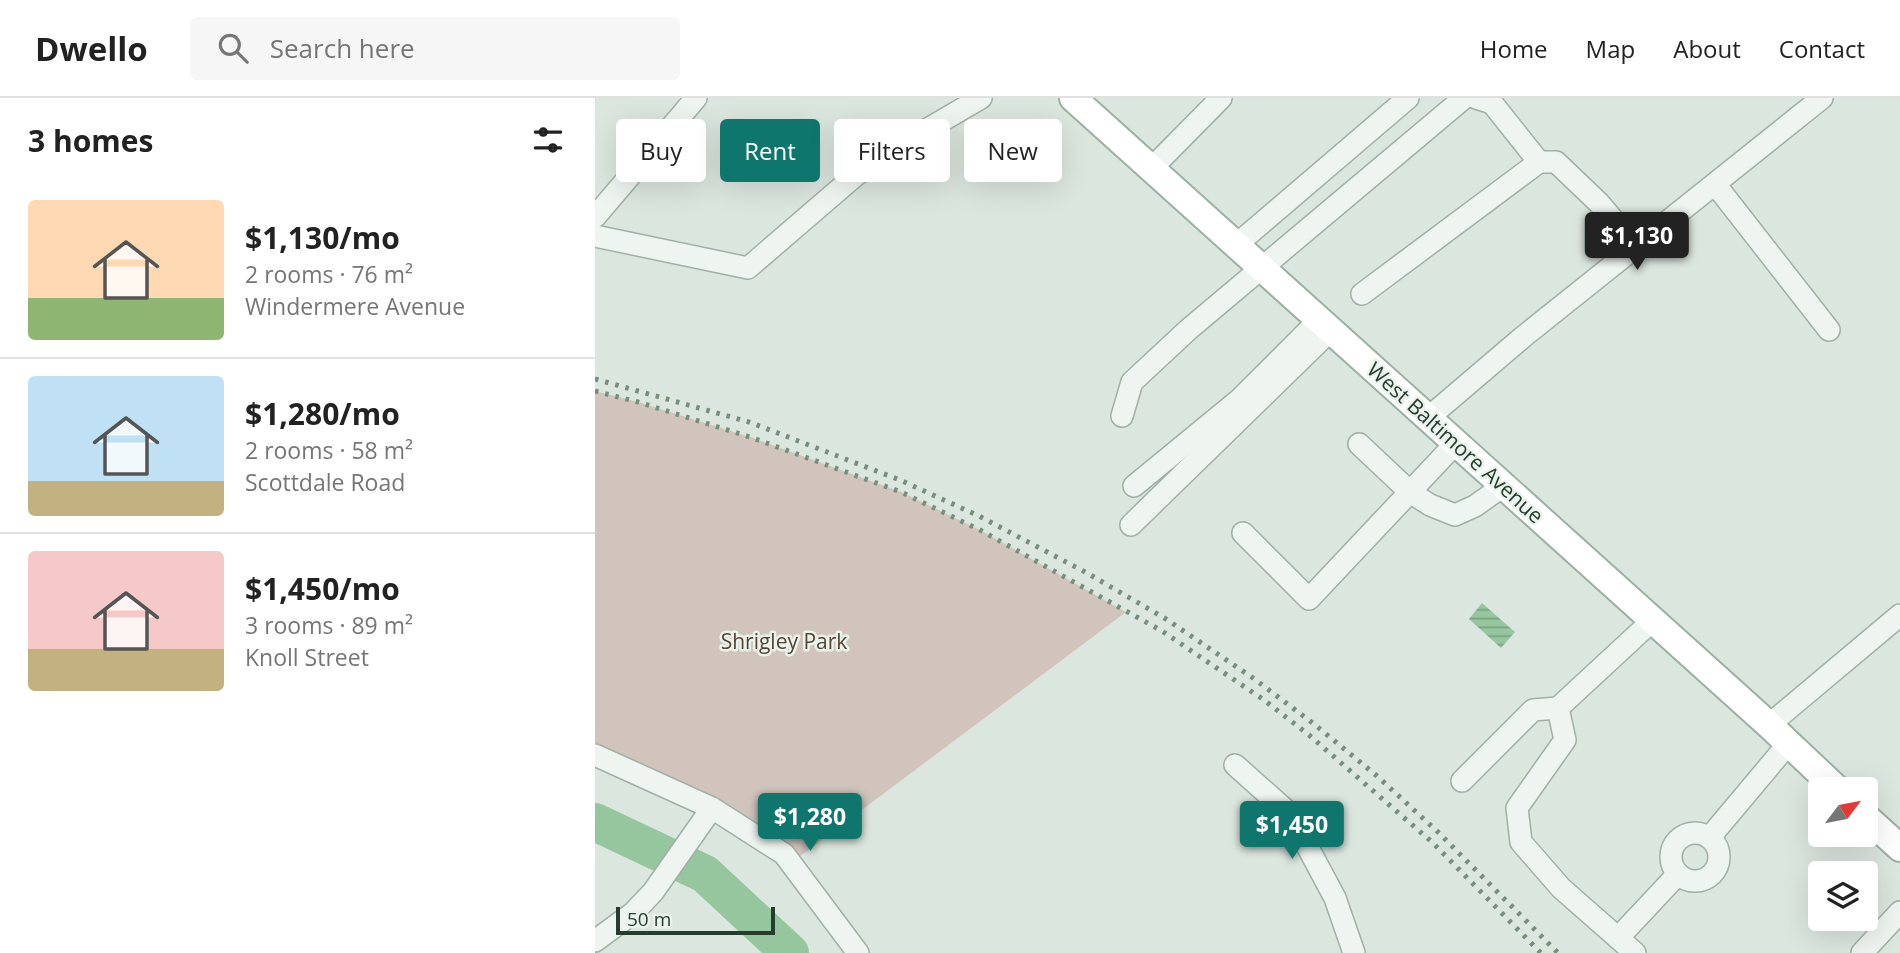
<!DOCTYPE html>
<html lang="en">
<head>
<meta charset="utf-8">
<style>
  body { margin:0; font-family:"Open Sans",sans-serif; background:#f6f6f6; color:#222; height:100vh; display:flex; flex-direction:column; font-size:26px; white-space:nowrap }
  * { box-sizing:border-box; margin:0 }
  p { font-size:23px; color:#767676 }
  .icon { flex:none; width:38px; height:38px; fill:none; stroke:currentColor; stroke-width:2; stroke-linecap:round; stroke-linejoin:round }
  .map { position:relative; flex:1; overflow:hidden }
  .sheet { display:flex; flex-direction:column; background:#fff; width:595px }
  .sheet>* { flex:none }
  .banner { position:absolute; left:21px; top:21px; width:665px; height:63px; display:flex; gap:14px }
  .needle { width:46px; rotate:58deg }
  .buttons { position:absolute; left:1213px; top:679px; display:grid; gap:14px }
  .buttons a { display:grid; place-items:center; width:70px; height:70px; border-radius:7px; background:#fff; box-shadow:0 7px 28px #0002; font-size:35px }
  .scale { position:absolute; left:21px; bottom:18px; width:159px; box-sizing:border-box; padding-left:7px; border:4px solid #263c2c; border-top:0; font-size:19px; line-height:24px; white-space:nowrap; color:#263c2c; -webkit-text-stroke:5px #eaf4ed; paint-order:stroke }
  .price { position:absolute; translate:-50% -60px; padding:0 16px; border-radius:7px; background:#0f766e; color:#fff; font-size:23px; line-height:46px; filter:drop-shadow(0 2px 4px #0008) }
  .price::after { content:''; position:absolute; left:50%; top:42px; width:21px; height:16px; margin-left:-10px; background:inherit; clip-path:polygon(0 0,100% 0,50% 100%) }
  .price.on { background:#222; color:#fff }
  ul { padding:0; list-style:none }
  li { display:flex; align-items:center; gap:21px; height:175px; padding:0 28px }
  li+li { border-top:2px solid #e0e0e0 }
  li span { display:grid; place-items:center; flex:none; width:196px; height:140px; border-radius:7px; color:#555 }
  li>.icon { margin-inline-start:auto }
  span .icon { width:84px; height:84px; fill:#fffc; stroke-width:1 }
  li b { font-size:30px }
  h2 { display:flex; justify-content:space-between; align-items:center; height:84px; padding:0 28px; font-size:30px }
  .tag { padding:0 24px; border-radius:7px; background:#fff; box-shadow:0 7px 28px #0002; font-size:24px; line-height:63px }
  .tag.on { background:#0f766e; color:#fff }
  header { display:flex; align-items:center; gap:42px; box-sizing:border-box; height:98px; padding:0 35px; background:#fff; border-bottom:2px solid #e0e0e0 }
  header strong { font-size:33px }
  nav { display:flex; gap:38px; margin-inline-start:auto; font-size:24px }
  .search { width:490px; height:63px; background:#f6f6f6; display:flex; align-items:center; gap:18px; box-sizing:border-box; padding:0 24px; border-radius:7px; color:#767676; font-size:26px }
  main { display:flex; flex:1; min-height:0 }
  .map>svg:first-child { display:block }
  .green { fill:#d0c4bd }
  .water { fill:url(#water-rules) }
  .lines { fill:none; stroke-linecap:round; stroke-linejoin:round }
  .river { stroke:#96c69e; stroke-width:38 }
  .minor-casing { stroke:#a1b0a5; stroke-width:24 }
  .major-casing { stroke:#9bb1a1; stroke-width:30 }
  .minor { stroke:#eef4f0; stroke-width:21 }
  .major { stroke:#fff; stroke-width:26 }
  .rail { stroke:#758f7c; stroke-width:5; stroke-dasharray:3.5 7; stroke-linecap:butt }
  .labels { text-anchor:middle; stroke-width:5; stroke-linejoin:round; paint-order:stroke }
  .street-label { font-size:21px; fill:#263c2c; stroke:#eaf4ed }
  .park-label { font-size:21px; fill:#574433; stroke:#eaf4ed }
</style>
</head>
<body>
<header>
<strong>Dwello</strong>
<div class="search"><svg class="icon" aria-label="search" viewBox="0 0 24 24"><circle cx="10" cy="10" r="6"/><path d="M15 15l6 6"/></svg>Search here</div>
<nav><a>Home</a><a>Map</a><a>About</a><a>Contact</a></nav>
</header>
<main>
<section class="sheet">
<h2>3 homes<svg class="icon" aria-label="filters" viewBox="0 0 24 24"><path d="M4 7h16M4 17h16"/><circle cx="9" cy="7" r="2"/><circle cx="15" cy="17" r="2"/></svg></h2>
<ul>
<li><span style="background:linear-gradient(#ffd9b3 70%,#8fb573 0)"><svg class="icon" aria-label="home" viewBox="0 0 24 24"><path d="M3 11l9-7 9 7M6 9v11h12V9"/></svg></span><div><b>$1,130/mo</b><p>2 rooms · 76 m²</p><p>Windermere Avenue</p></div></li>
<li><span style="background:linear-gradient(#bfe0f5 75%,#c2b280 0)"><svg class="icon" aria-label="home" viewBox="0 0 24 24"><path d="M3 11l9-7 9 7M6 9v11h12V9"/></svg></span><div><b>$1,280/mo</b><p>2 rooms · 58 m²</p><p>Scottdale Road</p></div></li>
<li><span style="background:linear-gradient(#f6c9c9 70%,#c2b280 0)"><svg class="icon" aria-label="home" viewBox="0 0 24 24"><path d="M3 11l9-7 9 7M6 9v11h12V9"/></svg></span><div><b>$1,450/mo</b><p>3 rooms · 89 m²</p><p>Knoll Street</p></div></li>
</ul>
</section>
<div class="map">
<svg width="1305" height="855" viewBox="0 0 1305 855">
  <defs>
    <pattern id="water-rules" width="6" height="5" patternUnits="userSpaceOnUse" patternTransform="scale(1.75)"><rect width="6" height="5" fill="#96c69e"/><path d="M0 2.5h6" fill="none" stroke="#7aa281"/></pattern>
  </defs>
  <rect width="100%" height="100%" fill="#dbe6de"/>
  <!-- green -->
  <polygon class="green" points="0,293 43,304 155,339 306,394 385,432 531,514 196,765 0,657"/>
  <!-- water -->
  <polygon class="water" points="887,505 920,534 906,550 874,521"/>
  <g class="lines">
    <!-- river -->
    <polyline class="river" points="0,724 110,776 195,855"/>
    <defs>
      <g id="minor">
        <polyline points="944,64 961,64 1004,105 1041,149"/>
        <polyline points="556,71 626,0"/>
        <polyline points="1120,86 1234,232"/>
        <polyline points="0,119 101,0"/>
        <polyline points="0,138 153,170 261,77 309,45 386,0"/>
        <polyline points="641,147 813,0"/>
        <polyline points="767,196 944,64 897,5 881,0"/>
        <polyline points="527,318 537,284 594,231 869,0"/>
        <polyline points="833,320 928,239 1227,0"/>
        <polyline points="764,346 815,394 835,407 860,417 880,408 908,388"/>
        <polyline points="539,388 645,301 724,222"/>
        <polyline points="536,427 736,232"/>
        <polyline points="648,435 714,501 861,345"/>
        <polyline points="1174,627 1305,517"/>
        <polyline points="0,657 117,710 189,756 263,855"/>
        <polyline points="640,667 695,716 740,800 759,855"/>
        <polyline points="867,683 938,612 963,610"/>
        <circle cx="1100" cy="759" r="24"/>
        <polyline points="1115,739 1193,646"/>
        <polyline points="1023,840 1083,776"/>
        <polyline points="0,843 38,815 58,794 117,710"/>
        <polyline points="1040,855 966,790 926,744 922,710 970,642 963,610 1057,523"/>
        <polyline points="1267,855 1305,814"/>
      </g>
      <g id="major">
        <polyline points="478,0 1174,627 1242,691"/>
        <polyline points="1270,718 1305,750"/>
      </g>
    </defs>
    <!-- minor casing -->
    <use href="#minor" class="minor-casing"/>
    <!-- major casing -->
    <use href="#major" class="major-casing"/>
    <!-- minor -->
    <use href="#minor" class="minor"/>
    <!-- major -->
    <use href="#major" class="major"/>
    <!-- rail -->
    <g class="rail">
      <polyline points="0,281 154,324 305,382 384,418 492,475 571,521 658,580 719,626 782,678 844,735 963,855"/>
      <polyline points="0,293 43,304 155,339 306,394 385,432 567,533 669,602 714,637 838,745 946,855"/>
    </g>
  </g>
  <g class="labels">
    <!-- street labels -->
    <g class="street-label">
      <text transform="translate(860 345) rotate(42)" y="7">West Baltimore Avenue</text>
    </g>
    <!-- park labels -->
    <g class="park-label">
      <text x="189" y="551">Shrigley Park</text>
    </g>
  </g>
</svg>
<div class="buttons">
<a><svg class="needle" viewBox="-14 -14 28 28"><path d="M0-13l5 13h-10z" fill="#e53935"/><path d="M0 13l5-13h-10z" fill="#767676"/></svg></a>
<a><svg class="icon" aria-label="layers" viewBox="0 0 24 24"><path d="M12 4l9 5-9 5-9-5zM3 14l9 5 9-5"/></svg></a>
</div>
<div class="scale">50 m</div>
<b class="price on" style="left:1042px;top:174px">$1,130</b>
<b class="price" style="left:215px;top:755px">$1,280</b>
<b class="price" style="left:697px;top:763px">$1,450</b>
<div class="banner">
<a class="tag">Buy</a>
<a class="tag on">Rent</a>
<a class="tag">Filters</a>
<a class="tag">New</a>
</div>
</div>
</main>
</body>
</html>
